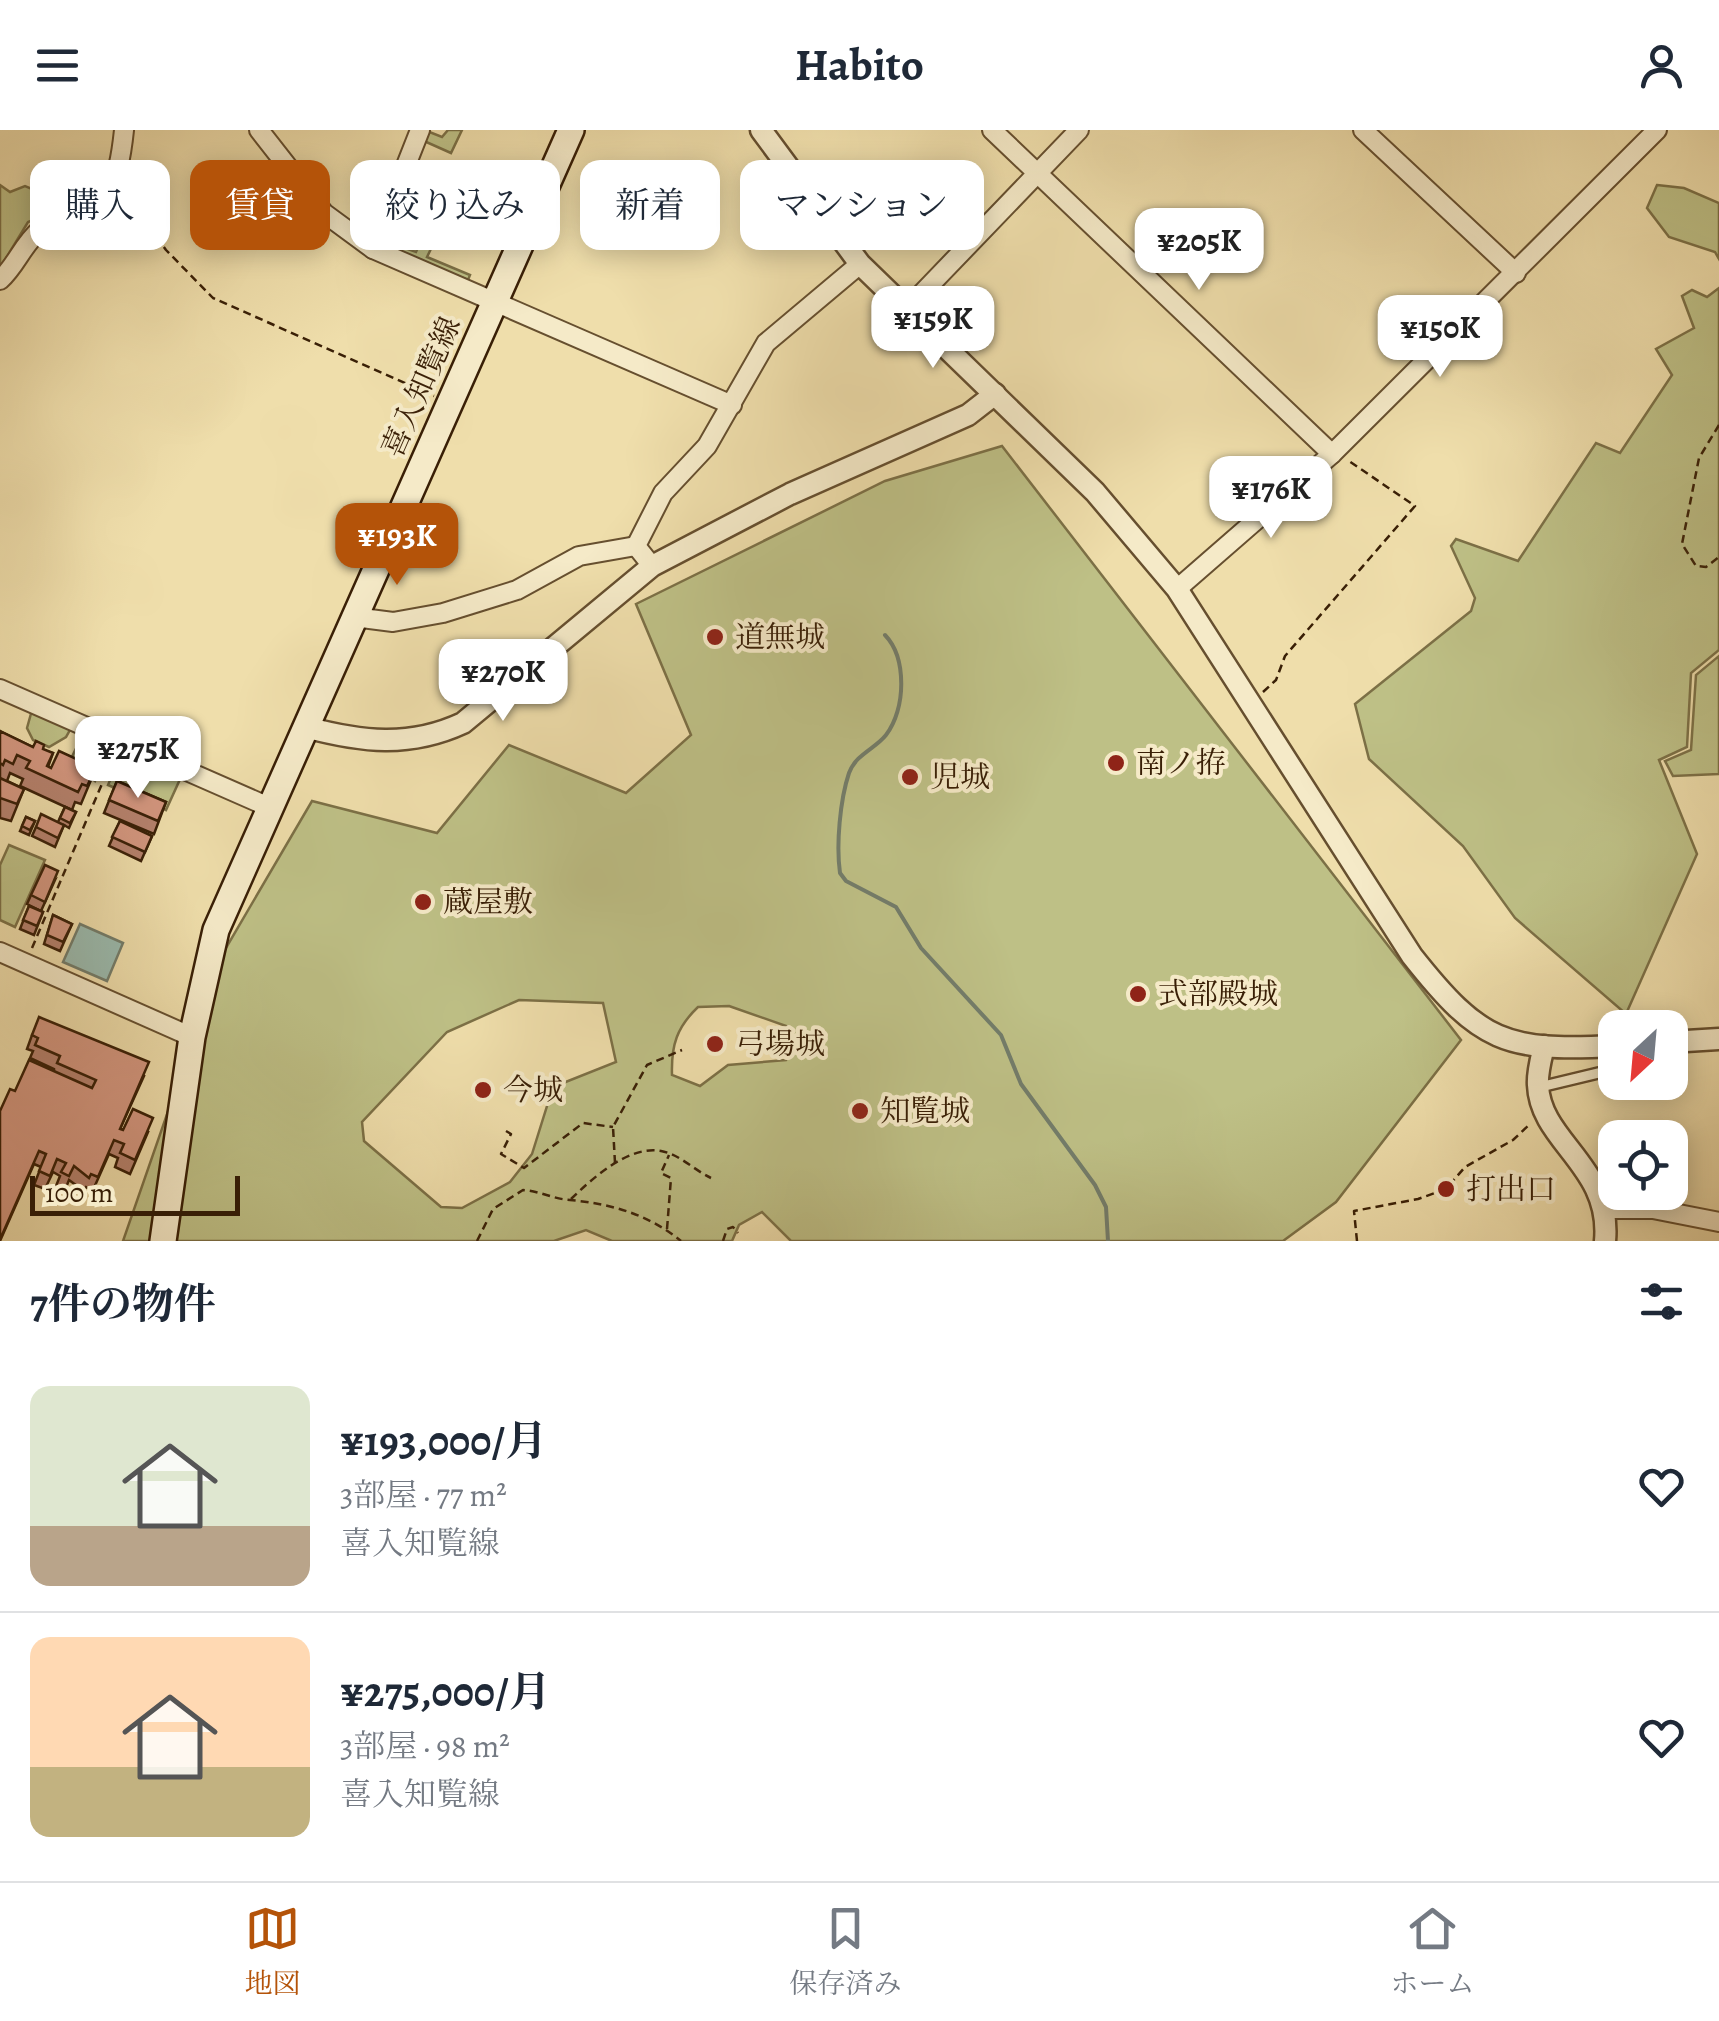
<!DOCTYPE html>
<html lang="ja">
<head>
<meta charset="utf-8">
<style>
  body { margin:0; font-family:Alegreya,"Noto Serif JP",serif; background:#f6f6f7; color:#1f2937; height:100vh; display:flex; flex-direction:column; font-size:38px; white-space:nowrap }
  * { box-sizing:border-box; margin:0 }
  p { font-size:32px; color:#747a83 }
  .icon { flex:none; width:55px; height:55px; fill:none; stroke:currentColor; stroke-width:2; stroke-linecap:round; stroke-linejoin:round }
  .map { position:relative; height:1111px; overflow:hidden }
  .side { display:flex; flex-direction:column; background:#fff; flex:1 }
  .side>* { flex:none }
  .guide { position:absolute; left:30px; top:30px; width:1000px; height:90px; display:flex; gap:20px }
  .needle { width:65px; rotate:206deg }
  .controls { position:absolute; left:1598px; top:880px; display:grid; gap:20px }
  .controls a { display:grid; place-items:center; width:90px; height:90px; border-radius:20px; background:#fff; box-shadow:0 5px 25px #0003; font-size:50px }
  .scale { position:absolute; left:30px; bottom:25px; width:210px; box-sizing:border-box; padding-left:10px; border:5px solid #391f06; border-top:0; font-size:28px; line-height:35px; white-space:nowrap; color:#391f06; -webkit-text-stroke:8px #f5eac8; paint-order:stroke }
  .price { position:absolute; translate:-50% -85px; padding:0 22px; border-radius:20px; background:#fff; color:#222; font-size:32px; line-height:65px; filter:drop-shadow(0 2px 5px #0008) }
  .price::after { content:''; position:absolute; left:50%; top:60px; width:30px; height:22px; margin-left:-15px; background:inherit; clip-path:polygon(0 0,100% 0,50% 100%) }
  .price.selected { background:#b45309; color:#fff }
  ul { padding:0; list-style:none }
  li { display:flex; align-items:center; gap:30px; height:250px; padding:0 30px }
  li+li { border-top:2px solid #e0e1e3 }
  li span { display:grid; place-items:center; flex:none; width:280px; height:200px; border-radius:20px; color:#555 }
  li>.icon { margin-inline-start:auto }
  span .icon { width:120px; height:120px; fill:#fffc; stroke-width:1 }
  li b { font-size:42px }
  h2 { display:flex; justify-content:space-between; align-items:center; height:120px; padding:0 30px; font-size:42px }
  .tag { padding:0 35px; border-radius:20px; background:#fff; box-shadow:0 5px 25px #0003; font-size:35px; line-height:90px }
  .tag.selected { background:#b45309; color:#fff }
  header { display:flex; justify-content:space-between; align-items:center; height:130px; padding:0 30px; background:#fff; font-size:45px; font-weight:700 }
  .menu { display:flex; justify-content:space-around; align-items:center; height:140px; border-top:2px solid #e0e1e3; background:#fff; font-size:28px; color:#747a83 }
  .menu a { display:grid; justify-items:center; gap:5px }
  .menu .selected { color:#b45309 }
  .map>svg:first-child { display:block }
  .green { fill:#bec086; stroke:#7c7046; stroke-width:2.5; fill-rule:evenodd }
  .water { fill:#9abbaf; stroke:#737d6b; stroke-width:2.5 }
  .lines { fill:none; stroke-linecap:round; stroke-linejoin:round }
  .stream { stroke:#737d6b; stroke-width:4 }
  .service-casing { stroke:#664f2f; stroke-width:14 }
  .minor-casing { stroke:#664f2f; stroke-width:22 }
  .tertiary-casing { stroke:#664f2f; stroke-width:25 }
  .secondary-casing { stroke:#391f06; stroke-width:30 }
  .path { stroke:#391f06; stroke-width:2.5; stroke-dasharray:8 5; stroke-linecap:butt }
  .service { stroke:#f5eac8; stroke-width:9 }
  .minor { stroke:#f5eac8; stroke-width:18 }
  .tertiary { stroke:#f5eac8; stroke-width:20 }
  .secondary { stroke:#f5eac8; stroke-width:25 }
  .wall { fill:#b5816d; stroke:#391f06; stroke-width:2.5 }
  .building { fill:#d3967f; stroke:#391f06; stroke-width:2.5 }
  .poi-dot { fill:#8f2418; stroke:#f5eac8; stroke-width:4 }
  .labels { text-anchor:middle; stroke-width:8; stroke-linejoin:round; paint-order:stroke }
  .street-label { font-size:30px; fill:#391f06; stroke:#f5eac8 }
  .poi-label { font-size:30px; fill:#391f06; stroke:#f5eac8; text-anchor:start }
</style>
</head>
<body>
<header><svg class="icon" aria-label="menu" viewBox="0 0 24 24"><path d="M4 6h16M4 12h16M4 18h16"/></svg>Habito<svg class="icon" aria-label="person" viewBox="0 0 24 24"><circle cx="12" cy="8" r="4"/><path d="M4 21q1-7 8-7t8 7"/></svg></header>
<div class="map">
<svg width="1719" height="1111" viewBox="0 0 1719 1111">
  <rect width="100%" height="100%" fill="#efdeab"/>
  <filter id="stains"><feTurbulence type="fractalNoise" baseFrequency=".002" numOctaves="4"/><feColorMatrix values="0 0 0 0 .2 0 0 0 0 .09 0 0 0 0 .02 0 0 0 .5 -.17"/></filter>
  <radialGradient id="worn" r=".72"><stop offset=".6" stop-color="#630" stop-opacity="0"/><stop offset="1" stop-color="#630" stop-opacity=".3"/></radialGradient>
  <!-- green -->
  <g class="green">
    <polygon points="448,0 462,0 451,23 424,11 427,1 442,7"/>
    <polygon points="451,42 516,73 513,78 480,69 458,103 442,96 427,127 470,145 468,150 383,116 385,111 416,122"/>
    <polygon points="0,55 10,62 25,56 71,75 28,92 0,138"/>
    <polygon points="1657,55 1684,58 1719,73 1719,129 1715,122 1669,107 1647,78"/>
    <polygon points="1719,158 1719,520 1691,543 1687,617 1659,630 1697,724 1626,884 1515,788 1463,716 1369,629 1355,574 1471,481 1475,468 1451,416 1456,409 1518,431 1596,313 1620,323 1672,245 1656,219 1694,198 1682,166 1692,160 1707,167"/>
    <path d="M 1002,316 L 1461,910 L 1336,1072 L 1283,1111 L 791,1111 L 762,1082 L 739,1095 L 732,1111 L 612,1111 L 586,1100 L 554,1111 L 123,1111 L 223,823 L 312,671 L 437,703 L 509,615 L 626,663 L 691,605 L 636,474 L 885,351 ZM 519,870 L 603,873 L 616,932 L 553,957 L 532,1024 L 510,1052 L 462,1078 L 441,1077 L 364,1011 L 362,992 L 447,902 ZM 729,876 L 789,897 L 795,914 L 786,930 L 728,935 L 700,956 L 672,945 C 671,915 677,897 698,877 Z"/>
    <polygon points="1719,526 1719,644 1673,646 1665,631 1691,620 1696,545"/>
    <polygon points="32,580 71,598 66,607 49,617 33,610 27,598"/>
    <polygon points="89,606 111,618 95,651 70,631 81,608"/>
    <polygon points="123,620 181,647 166,680 108,655"/>
    <polygon points="9,715 45,730 15,797 0,790 0,735"/>
  </g>
  <!-- water -->
  <polygon class="water" points="80,794 123,813 107,851 63,832"/>
  <g class="lines">
    <!-- stream -->
    <path class="stream" d="M 885,505 C 907,528 906,579 886,605 C 875,619 856,624 849,643 C 840,670 836,715 840,743 L 846,751 L 896,777 L 921,818 L 1001,905 L 1021,954 L 1095,1055 L 1106,1077 L 1108,1111"/>
    <defs>
      <polyline id="service" points="1540,957 1615,939"/>
      <g id="minor">
        <polyline points="259,0 324,83 373,119 732,275"/>
        <polyline points="992,0 1332,324"/>
        <polyline points="1363,0 1516,143"/>
        <polyline points="373,119 420,0"/>
        <path d="M 0,150 C 16,136 23,114 40,100 C 93,55 114,97 124,0"/>
        <polyline points="905,181 1079,0"/>
        <polyline points="652,436 636,416 663,363 707,316 766,213 860,134"/>
        <polyline points="1177,459 1332,324 1657,0"/>
        <polyline points="354,487 393,492 443,483 517,460 579,426 636,416"/>
        <polyline points="0,559 269,677"/>
        <polyline points="0,822 192,907"/>
        <polyline points="1606,1079 1653,1079 1719,1092"/>
      </g>
      <g id="tertiary">
        <path d="M 761,0 L 860,134 L 1095,362 L 1177,459 L 1412,826 C 1480,912 1505,922 1615,916"/>
        <path d="M 305,597 C 362,612 409,618 463,593 L 652,436 L 790,364 L 968,285 L 995,264"/>
        <polyline points="1670,912 1719,909"/>
        <path d="M 1544,916 C 1541,929 1537,943 1538,955 C 1540,1012 1612,1036 1605,1111"/>
      </g>
      <polyline id="secondary" points="163,1111 192,907 216,800 571,0"/>
    </defs>
    <!-- service casing -->
    <use href="#service" class="service-casing"/>
    <!-- minor casing -->
    <use href="#minor" class="minor-casing"/>
    <!-- tertiary casing -->
    <use href="#tertiary" class="tertiary-casing"/>
    <!-- secondary casing -->
    <use href="#secondary" class="secondary-casing"/>
    <!-- path -->
    <g class="path">
      <polyline points="125,65 166,120 213,168 434,266"/>
      <polyline points="1719,295 1699,328 1682,414 1696,436 1706,437 1719,427"/>
      <polyline points="1263,562 1276,550 1285,526 1415,376 1349,331"/>
      <polyline points="32,818 113,628"/>
      <polyline points="506,1001 511,1004 501,1024 524,1038 583,993 613,997"/>
      <polyline points="615,1033 613,997 647,935 682,920"/>
      <path d="M 571,1069 C 592,1049 628,1015 661,1021 C 679,1024 694,1040 711,1048"/>
      <polyline points="667,1099 671,1048 661,1043 669,1025"/>
      <path d="M 477,1111 L 493,1079 L 523,1060 C 540,1061 553,1069 570,1070 C 611,1074 648,1084 681,1111"/>
      <polyline points="723,1111 727,1099 733,1097 738,1103"/>
      <polyline points="1357,1111 1354,1081 1418,1069 1446,1059 1465,1037 1513,1010 1531,993"/>
    </g>
    <!-- service -->
    <use href="#service" class="service"/>
    <!-- minor -->
    <use href="#minor" class="minor"/>
    <!-- tertiary -->
    <use href="#tertiary" class="tertiary"/>
    <!-- secondary -->
    <use href="#secondary" class="secondary"/>
  </g>
  <!-- wall -->
  <g class="wall">
    <polygon points="0,601 33,617 53,623 48,637 51,638 96,638 81,674 75,672 72,680 20,656 23,649 10,643 7,651 24,659 11,691 0,688"/>
    <polygon points="117,651 166,672 154,704 104,683"/>
    <polygon points="65,677 76,682 69,698 64,695 55,717 32,706 36,697 58,692"/>
    <polygon points="26,687 35,691 29,705 20,701"/>
    <polygon points="120,691 152,706 141,731 109,716"/>
    <polygon points="55,750 41,781 27,774 31,765"/>
    <polygon points="29,776 43,782 34,805 20,799"/>
    <polygon points="53,785 72,794 60,821 44,814"/>
    <polygon points="32,905 144,946 120,999 148,1002 130,1044 115,1037 118,1028 109,1024 93,1060 86,1057 84,1061 69,1050 65,1060 56,1056 60,1046 53,1042 45,1059 34,1055 41,1037 34,1034 0,1111 0,981 15,961 54,941 54,939 30,928 33,921 27,919"/>
  </g>
  <!-- building -->
  <g class="building">
    <polygon points="0,601 33,617 36,611 44,615 43,619 53,623 47,636 51,638 59,621 96,638 87,656 82,654 78,662 26,638 30,631 17,625 13,634 5,630 3,635 0,633"/>
    <polygon points="0,648 24,659 17,674 0,668"/>
    <polygon points="117,651 166,672 158,691 109,670"/>
    <polygon points="65,677 76,682 70,693 60,688"/>
    <polygon points="41,684 64,695 58,708 36,697"/>
    <polygon points="26,687 35,691 30,700 22,696"/>
    <polygon points="120,691 152,706 145,722 112,707"/>
    <polygon points="45,735 58,741 45,772 31,765"/>
    <polygon points="29,776 43,782 37,796 23,790"/>
    <polygon points="53,785 72,794 63,812 47,805"/>
    <polygon points="39,887 149,932 120,999 123,1000 133,979 153,988 135,1030 120,1023 124,1014 114,1010 98,1047 91,1044 89,1048 74,1036 69,1046 61,1042 66,1033 57,1029 50,1046 39,1041 46,1024 39,1021 2,1105 0,1104 0,981 10,959 15,961 29,930 92,958 96,950 57,933 60,926 35,915 38,908 32,905"/>
  </g>
  <!-- markers -->
  <g class="poi-dot">
    <circle cx="715" cy="507" r="10"/>
    <circle cx="1116" cy="633" r="10"/>
    <circle cx="910" cy="647" r="10"/>
    <circle cx="423" cy="772" r="10"/>
    <circle cx="1138" cy="864" r="10"/>
    <circle cx="715" cy="914" r="10"/>
    <circle cx="483" cy="960" r="10"/>
    <circle cx="860" cy="981" r="10"/>
    <circle cx="1446" cy="1059" r="10"/>
  </g>
  <g class="labels">
    <!-- street labels -->
    <g class="street-label">
      <text transform="translate(421 257) rotate(-66)" y="10">喜入知覧線</text>
    </g>
    <!-- poi labels -->
    <g class="poi-label">
      <text x="735" y="517">道無城</text>
      <text x="1136" y="643">南ノ拵</text>
      <text x="930" y="657">児城</text>
      <text x="443" y="782">蔵屋敷</text>
      <text x="1158" y="874">式部殿城</text>
      <text x="735" y="924">弓場城</text>
      <text x="503" y="970">今城</text>
      <text x="880" y="991">知覧城</text>
      <text x="1466" y="1069">打出口</text>
    </g>
  </g>
  <rect width="100%" height="100%" filter="url(#stains)"/>
  <rect width="100%" height="100%" fill="url(#worn)"/>
</svg>
<div class="controls">
<a><svg class="needle" viewBox="-14 -14 28 28"><path d="M0-13l5 13h-10z" fill="#e53935"/><path d="M0 13l5-13h-10z" fill="#747a83"/></svg></a>
<a><svg class="icon" aria-label="locate" viewBox="0 0 24 24"><circle cx="12" cy="12" r="6"/><path d="M12 2v4M12 18v4M2 12h4M18 12h4"/></svg></a>
</div>
<div class="scale">100 m</div>
<b class="price" style="left:1199px;top:163px">¥205K</b>
<b class="price" style="left:933px;top:241px">¥159K</b>
<b class="price" style="left:1440px;top:250px">¥150K</b>
<b class="price" style="left:1271px;top:411px">¥176K</b>
<b class="price selected" style="left:397px;top:458px">¥193K</b>
<b class="price" style="left:503px;top:594px">¥270K</b>
<b class="price" style="left:138px;top:671px">¥275K</b>
<div class="guide">
<a class="tag">購入</a>
<a class="tag selected">賃貸</a>
<a class="tag">絞り込み</a>
<a class="tag">新着</a>
<a class="tag">マンション</a>
</div>
</div>
<section class="side">
<h2>7件の物件<svg class="icon" aria-label="filters" viewBox="0 0 24 24"><path d="M4 7h16M4 17h16"/><circle cx="9" cy="7" r="2"/><circle cx="15" cy="17" r="2"/></svg></h2>
<ul>
<li><span style="background:linear-gradient(#dfe7d0 70%,#b9a48a 0)"><svg class="icon" aria-label="home" viewBox="0 0 24 24"><path d="M3 11l9-7 9 7M6 9v11h12V9"/></svg></span><div><b>¥193,000/月</b><p>3部屋 · 77 m²</p><p>喜入知覧線</p></div><svg class="icon" aria-label="heart" viewBox="0 0 24 24"><path d="M12 20l-8-8c-3-5 5-10 8-4 3-6 11-1 8 4z"/></svg></li>
<li><span style="background:linear-gradient(#ffd9b3 65%,#c2b280 0)"><svg class="icon" aria-label="home" viewBox="0 0 24 24"><path d="M3 11l9-7 9 7M6 9v11h12V9"/></svg></span><div><b>¥275,000/月</b><p>3部屋 · 98 m²</p><p>喜入知覧線</p></div><svg class="icon" aria-label="heart" viewBox="0 0 24 24"><path d="M12 20l-8-8c-3-5 5-10 8-4 3-6 11-1 8 4z"/></svg></li>
</ul>
</section>
<nav class="menu">
<a class="selected"><svg class="icon" aria-label="map" viewBox="0 0 24 24"><path d="M3 6l6-2 6 2 6-2v14l-6 2-6-2-6 2zM9 4v14M15 6v14"/></svg>地図</a>
<a><svg class="icon" aria-label="saved" viewBox="0 0 24 24"><path d="M7 4h10v16l-5-4-5 4z"/></svg>保存済み</a>
<a><svg class="icon" aria-label="home" viewBox="0 0 24 24"><path d="M3 11l9-7 9 7M6 9v11h12V9"/></svg>ホーム</a>
</nav>
</body>
</html>
